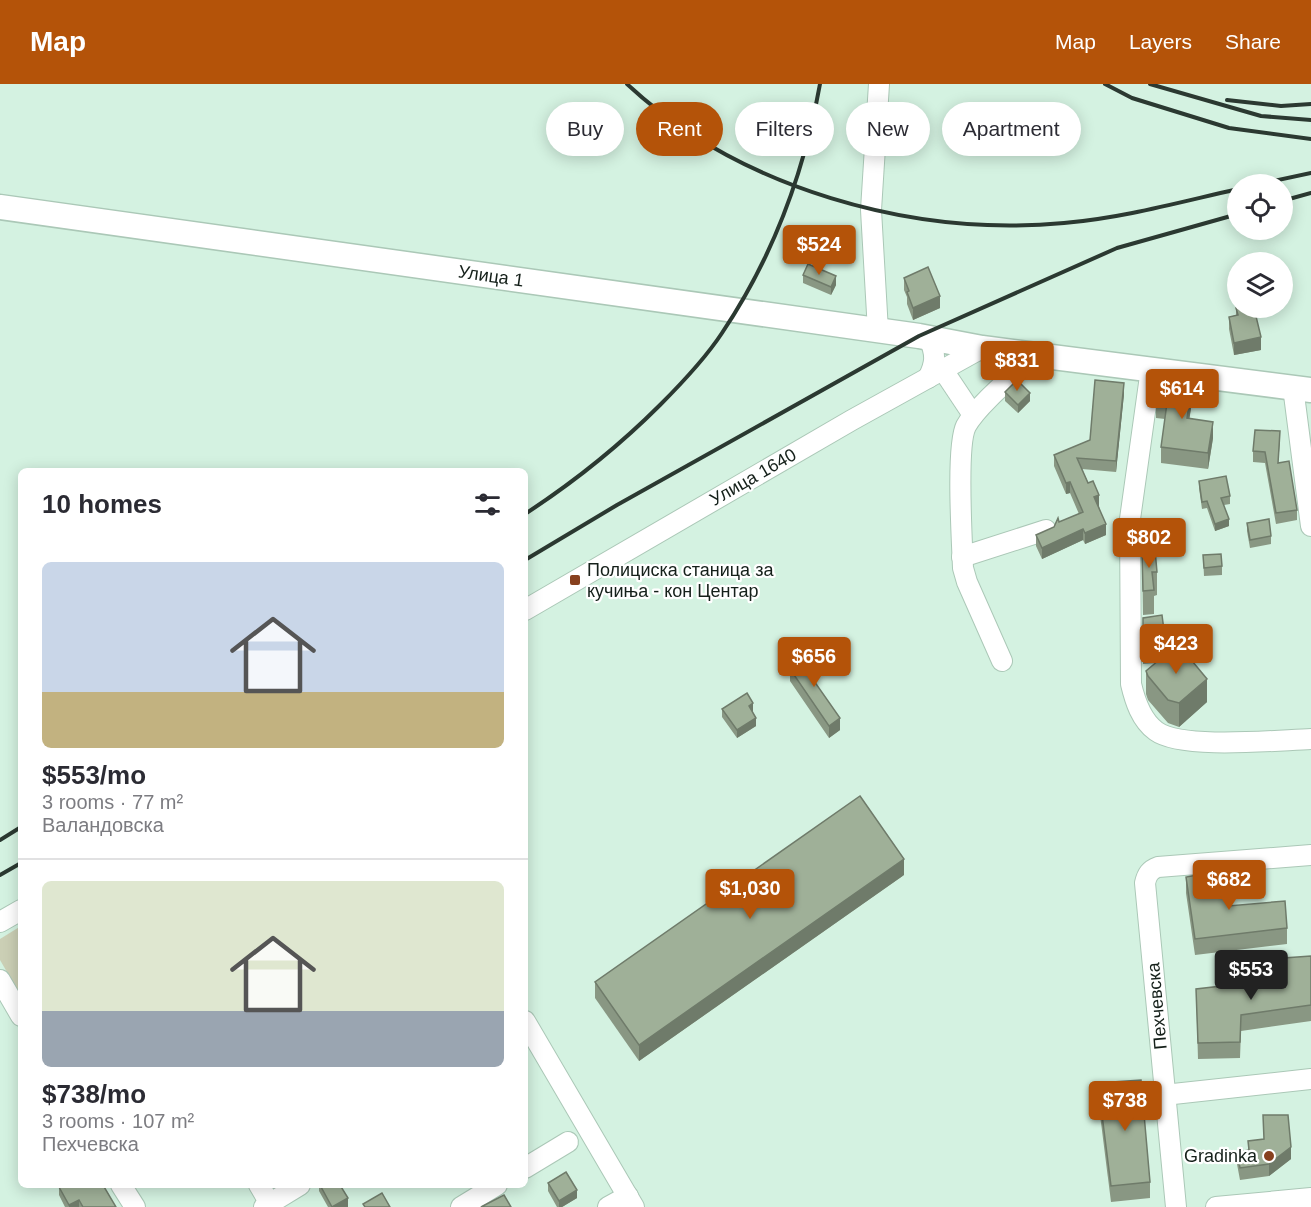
<!DOCTYPE html>
<html lang="en">
<head>
<meta charset="utf-8">
<style>
  body { margin:0; font-family:Arial,sans-serif; background:#f2f2f3; color:#2b2b33; height:100vh; display:flex; flex-direction:column; font-size:22px; white-space:nowrap }
  * { box-sizing:border-box; margin:0 }
  p { font-size:20px; color:#7c7c81 }
  .icon { flex:none; width:33px; height:33px; fill:none; stroke:currentColor; stroke-width:2; stroke-linecap:round; stroke-linejoin:round }
  .map { position:relative; flex:1; overflow:hidden }
  .side { position:absolute; left:18px; top:384px; width:510px; height:720px; display:flex; flex-direction:column; background:#fff; border-radius:9px; box-shadow:0 3px 15px #0003 }
  .side>* { flex:none }
  .top-card { position:absolute; left:546px; top:18px; width:570px; height:54px; display:flex; gap:12px }
  .controls { position:absolute; left:1227px; top:90px; display:grid; gap:12px }
  .controls a { display:grid; place-items:center; width:66px; height:66px; border-radius:50%; background:#fff; box-shadow:0 3px 15px #0003; font-size:30px }
  .price { position:absolute; translate:-50% -51px; padding:0 14px; border-radius:6px; background:#b45309; color:#fff; font-size:20px; line-height:39px; filter:drop-shadow(0 2px 3px #0008) }
  .price::after { content:''; position:absolute; left:50%; top:36px; width:18px; height:14px; margin-left:-9px; background:inherit; clip-path:polygon(0 0,100% 0,50% 100%) }
  .price.selected { background:#222; color:#fff }
  ul { padding:0; list-style:none }
  li { display:grid; align-content:center; gap:12px; height:318px; padding:0 24px }
  li+li { border-top:2px solid #e1e1e2 }
  li span { display:grid; place-items:center; height:186px; border-radius:9px; color:#555 }
  li>.icon { margin-inline-start:auto }
  span .icon { width:108px; height:108px; fill:#fffc; stroke-width:1 }
  li b { font-size:26px }
  h2 { display:flex; justify-content:space-between; align-items:center; height:72px; padding:0 24px; font-size:26px }
  .pill { padding:0 21px; border-radius:27px; background:#fff; box-shadow:0 3px 15px #0003; font-size:21px; line-height:54px }
  .pill.selected { background:#b45309; color:#fff }
  header { display:flex; align-items:center; gap:36px; box-sizing:border-box; height:84px; padding:0 30px; background:#b45309; color:#fff }
  header strong { font-size:28px }
  nav { display:flex; gap:33px; margin-inline-start:auto; font-size:21px }
  .map>svg:first-child { display:block }
  .green { fill:#cbcfb5 }
  .lines { fill:none; stroke-linecap:round; stroke-linejoin:round }
  .minor-casing { stroke:#abc8b7; stroke-width:22 }
  .major-casing { stroke:#abc8b7; stroke-width:27 }
  .minor { stroke:#fff; stroke-width:20 }
  .major { stroke:#fff; stroke-width:24 }
  .rail { stroke:#2b3931; stroke-width:4 }
  .wall { fill:#899783 }
  .shaded-wall { fill:#6f7b6a }
  .building { fill:#9fb098; stroke:#6f7b6a; stroke-width:1.5 }
  .poi-dot { fill:#87401e; stroke:#fff; stroke-width:2 }
  .labels { text-anchor:middle; stroke-width:4.5; stroke-linejoin:round; paint-order:stroke }
  .street-label { font-size:18px; fill:#15201a; stroke:#fff }
  .poi-label { font-size:18px; fill:#15201a; stroke:#fff; text-anchor:start }
</style>
</head>
<body>
<header>
<strong>Map</strong>
<nav><a>Map</a><a>Layers</a><a>Share</a></nav>
</header>
<div class="map">
<svg width="1311" height="1123" viewBox="0 0 1311 1123">
  <rect width="100%" height="100%" fill="#d4f2e1"/>
  <!-- green -->
  <polygon class="green" points="21,842 21,912 0,876 0,855"/>
  <g class="lines">
    <defs>
      <g id="minor">
        <polyline points="878,247 871,126 879,0"/>
        <path d="M 1151,285 L 1130,435 L 1131,600 C 1135,617 1141,636 1156,647 C 1182,666 1278,656 1311,655"/>
        <polyline points="943,286 973,331"/>
        <path d="M 928,294 C 936,279 936,270 929,254"/>
        <polyline points="1293,303 1311,442"/>
        <polyline points="962,473 1046,446"/>
        <polyline points="525,526 852,336 982,264"/>
        <path d="M 1002,577 L 967,498 L 963,484 C 962,457 956,362 966,342 C 978,320 1018,288 1037,270"/>
        <polyline points="0,838 21,826"/>
        <polyline points="0,896 21,932"/>
        <polyline points="525,937 634,1123"/>
        <polyline points="1164,1011 1311,995"/>
        <polyline points="525,1084 568,1058"/>
        <polyline points="121,1101 135,1123"/>
        <polyline points="259,1101 272,1123"/>
        <polyline points="264,1123 300,1101"/>
        <polyline points="461,1123 497,1101"/>
        <polyline points="608,1123 628,1112"/>
        <path d="M 1176,1123 L 1145,799 C 1147,790 1150,786 1158,783 L 1311,771"/>
        <polyline points="1216,1123 1311,1114"/>
      </g>
      <polyline id="major" points="0,123 919,252 982,264 1311,306"/>
    </defs>
    <!-- minor casing -->
    <use href="#minor" class="minor-casing"/>
    <!-- major casing -->
    <use href="#major" class="major-casing"/>
    <!-- minor -->
    <use href="#minor" class="minor"/>
    <!-- major -->
    <use href="#major" class="major"/>
    <!-- rail -->
    <g class="rail">
      <path d="M 627,0 C 740,105 912,153 1064,139 C 1123,134 1180,118 1238,105"/>
      <polyline points="1105,0 1132,14 1229,44 1311,55"/>
      <polyline points="1150,0 1261,32 1311,36"/>
      <polyline points="1227,16 1281,22 1311,20"/>
      <polyline points="1259,100 1311,89"/>
      <polyline points="1282,117 1311,109"/>
      <path d="M 525,430 C 574,398 618,363 660,321 C 682,299 705,275 722,249 C 773,173 804,89 820,0"/>
      <polyline points="525,476 617,421 919,252 1117,164 1238,130"/>
      <polyline points="0,756 21,743"/>
      <polyline points="0,791 21,779"/>
    </g>
  </g>
  <!-- wall -->
  <g class="wall">
    <polygon points="803,191 836,201 831,211 803,199"/>
    <polygon points="904,194 940,224 913,236 907,220 907,213 904,206"/>
    <polygon points="1236,224 1261,266 1234,271 1229,245 1229,233 1236,231"/>
    <polygon points="1005,308 1030,317 1018,329 1005,317"/>
    <polygon points="1124,310 1116,388 1082,385 1099,422 1106,451 1085,460 1083,456 1042,475 1036,462 1036,451 1054,443 1059,438 1079,430 1070,409 1066,410 1054,382 1054,371 1090,356"/>
    <polygon points="1156,318 1192,318 1189,335 1213,354 1208,385 1161,379 1161,363 1165,335 1156,334"/>
    <polygon points="1280,358 1278,379 1297,426 1297,436 1276,440 1265,379 1253,378 1253,367"/>
    <polygon points="1199,397 1230,412 1230,420 1224,421 1229,442 1215,447 1207,424 1202,425 1199,404"/>
    <polygon points="1247,439 1271,452 1271,460 1250,464 1247,447"/>
    <polygon points="1142,467 1157,488 1157,511 1154,512 1154,530 1143,531"/>
    <polygon points="1203,471 1222,482 1222,491 1204,492"/>
    <polygon points="1143,534 1165,554 1165,570 1207,618 1179,643 1168,639 1148,616 1146,610 1146,587 1156,579 1143,580"/>
    <polygon points="790,585 822,589 813,595 840,646 829,654 790,597"/>
    <polygon points="722,625 753,627 752,628 756,642 737,654 722,633"/>
    <polygon points="904,791 639,977 595,914 595,898"/>
    <polygon points="1186,793 1228,822 1287,844 1287,860 1195,871 1186,809"/>
    <polygon points="1311,872 1311,937 1241,947 1240,974 1198,975 1196,905 1284,895"/>
    <polygon points="1098,999 1150,1098 1150,1114 1111,1118 1098,1015"/>
    <polygon points="1248,1057 1291,1075 1269,1092 1240,1096 1237,1080 1237,1068 1248,1066"/>
    <polygon points="548,1099 577,1114 562,1123 557,1123 548,1107"/>
    <polygon points="105,1101 105,1105 116,1123 65,1123 59,1111 59,1103"/>
    <polygon points="319,1101 340,1101 348,1123 328,1123 319,1107"/>
  </g>
  <!-- shaded-wall -->
  <g class="shaded-wall">
    <polygon points="836,192 836,201 831,211 831,203"/>
    <polygon points="940,212 940,224 913,236 913,224"/>
    <polygon points="1261,253 1261,266 1234,271 1234,259"/>
    <polygon points="1124,299 1124,310 1116,388 1116,377"/>
    <polygon points="1192,302 1192,318 1187,350 1187,334"/>
    <polygon points="1030,309 1030,317 1018,329 1018,321"/>
    <polygon points="1213,338 1213,354 1208,385 1208,369"/>
    <polygon points="1070,398 1070,409 1066,410 1066,399"/>
    <polygon points="1099,411 1099,422 1094,423 1094,413"/>
    <polygon points="1229,435 1229,442 1215,447 1215,440"/>
    <polygon points="1106,440 1106,451 1085,460 1085,449"/>
    <polygon points="1083,445 1083,456 1042,475 1042,464"/>
    <polygon points="822,577 822,589 807,599 807,587"/>
    <polygon points="1207,595 1207,618 1179,643 1179,619"/>
    <polygon points="753,619 753,627 749,630 749,622"/>
    <polygon points="756,634 756,642 737,654 737,646"/>
    <polygon points="840,634 840,646 829,654 829,642"/>
    <polygon points="904,775 904,791 639,977 639,961"/>
    <polygon points="1291,1063 1291,1075 1269,1092 1269,1080"/>
    <polygon points="577,1106 577,1114 562,1123 559,1123 559,1117"/>
    <polygon points="348,1114 348,1123 332,1123"/>
    <polygon points="79,1116 79,1123 69,1123 69,1121"/>
  </g>
  <!-- building -->
  <g class="building">
    <polygon points="808,180 836,192 831,203 803,191"/>
    <polygon points="928,183 940,212 913,224 907,208 909,207 904,194"/>
    <polygon points="1236,224 1254,224 1261,253 1234,259 1229,233 1238,231"/>
    <polygon points="1017,296 1030,309 1018,321 1005,308"/>
    <polygon points="1095,296 1124,299 1116,377 1077,374 1088,399 1093,397 1099,411 1094,413 1106,440 1085,449 1083,445 1042,464 1036,451 1054,443 1058,434 1059,438 1083,428 1070,398 1066,399 1054,371 1090,356"/>
    <polygon points="1159,297 1192,302 1187,334 1213,338 1208,369 1161,363 1167,319 1156,318"/>
    <polygon points="1255,346 1280,347 1278,379 1289,377 1297,426 1276,429 1265,368 1253,367"/>
    <polygon points="1226,392 1230,412 1221,414 1229,435 1215,440 1207,417 1202,418 1199,397"/>
    <polygon points="1269,435 1271,452 1250,456 1247,439"/>
    <polygon points="1155,466 1157,488 1152,488 1154,506 1143,507 1142,467"/>
    <polygon points="1221,470 1222,482 1204,484 1203,471"/>
    <polygon points="1162,531 1165,554 1143,557 1143,534"/>
    <polygon points="1178,560 1207,595 1179,619 1168,616 1148,592 1146,587"/>
    <polygon points="816,568 822,577 807,587 840,634 829,642 790,585"/>
    <polygon points="747,609 753,619 749,622 756,634 737,646 722,625"/>
    <polygon points="860,712 904,775 639,961 595,898"/>
    <polygon points="1219,787 1228,822 1285,817 1287,844 1195,855 1186,793"/>
    <polygon points="1311,872 1311,921 1241,931 1240,958 1198,959 1196,905 1284,895 1284,874"/>
    <polygon points="1141,996 1150,1098 1111,1102 1098,999"/>
    <polygon points="1263,1031 1288,1031 1291,1063 1269,1080 1240,1084 1237,1068 1249,1066 1248,1057 1264,1055"/>
    <polygon points="566,1088 577,1106 559,1117 548,1099"/>
    <polygon points="62,1101 103,1101 116,1123 83,1123 79,1116 69,1121 59,1103"/>
    <polygon points="320,1101 340,1101 348,1114 332,1123"/>
    <polygon points="382,1109 390,1123 365,1123 363,1120"/>
    <polygon points="504,1111 511,1123 481,1123"/>
  </g>
  <!-- markers -->
  <g class="poi-dot">
    <rect x="569" y="490" width="12" height="12" rx="3"/>
    <circle cx="1269" cy="1072" r="6"/>
  </g>
  <g class="labels">
    <!-- street labels -->
    <g class="street-label">
      <text transform="translate(491 192) rotate(8)" y="6">Улица 1</text>
      <text transform="translate(753 393) rotate(-30)" y="6">Улица 1640</text>
      <text transform="translate(1157 922) rotate(-95)" y="6">Пехчевска</text>
    </g>
    <!-- poi labels -->
    <g class="poi-label">
      <text x="587" y="492">Полициска станица за<tspan x="587" dy="21">кучиња - кон Центар</tspan></text>
      <text x="1257" y="1078" text-anchor="end">Gradinka</text>
    </g>
  </g>
</svg>
<div class="controls">
<a><svg class="icon" aria-label="locate" viewBox="0 0 24 24"><circle cx="12" cy="12" r="6"/><path d="M12 2v4M12 18v4M2 12h4M18 12h4"/></svg></a>
<a><svg class="icon" aria-label="layers" viewBox="0 0 24 24"><path d="M12 4l9 5-9 5-9-5zM3 14l9 5 9-5"/></svg></a>
</div>
<b class="price" style="left:819px;top:192px">$524</b>
<b class="price" style="left:1017px;top:308px">$831</b>
<b class="price" style="left:1182px;top:336px">$614</b>
<b class="price" style="left:1149px;top:485px">$802</b>
<b class="price" style="left:1176px;top:591px">$423</b>
<b class="price" style="left:814px;top:604px">$656</b>
<b class="price" style="left:1229px;top:827px">$682</b>
<b class="price" style="left:750px;top:836px">$1,030</b>
<b class="price selected" style="left:1251px;top:917px">$553</b>
<b class="price" style="left:1125px;top:1048px">$738</b>
<div class="top-card">
<a class="pill">Buy</a>
<a class="pill selected">Rent</a>
<a class="pill">Filters</a>
<a class="pill">New</a>
<a class="pill">Apartment</a>
</div>
<section class="side">
<h2>10 homes<svg class="icon" aria-label="filters" viewBox="0 0 24 24"><path d="M4 7h16M4 17h16"/><circle cx="9" cy="7" r="2"/><circle cx="15" cy="17" r="2"/></svg></h2>
<ul>
<li><span style="background:linear-gradient(#c9d6e8 70%,#c2b280 0)"><svg class="icon" aria-label="home" viewBox="0 0 24 24"><path d="M3 11l9-7 9 7M6 9v11h12V9"/></svg></span><div><b>$553/mo</b><p>3 rooms · 77 m²</p><p>Валандовска</p></div></li>
<li><span style="background:linear-gradient(#dfe7d0 70%,#9aa5b1 0)"><svg class="icon" aria-label="home" viewBox="0 0 24 24"><path d="M3 11l9-7 9 7M6 9v11h12V9"/></svg></span><div><b>$738/mo</b><p>3 rooms · 107 m²</p><p>Пехчевска</p></div></li>
</ul>
</section>
</div>
</body>
</html>
